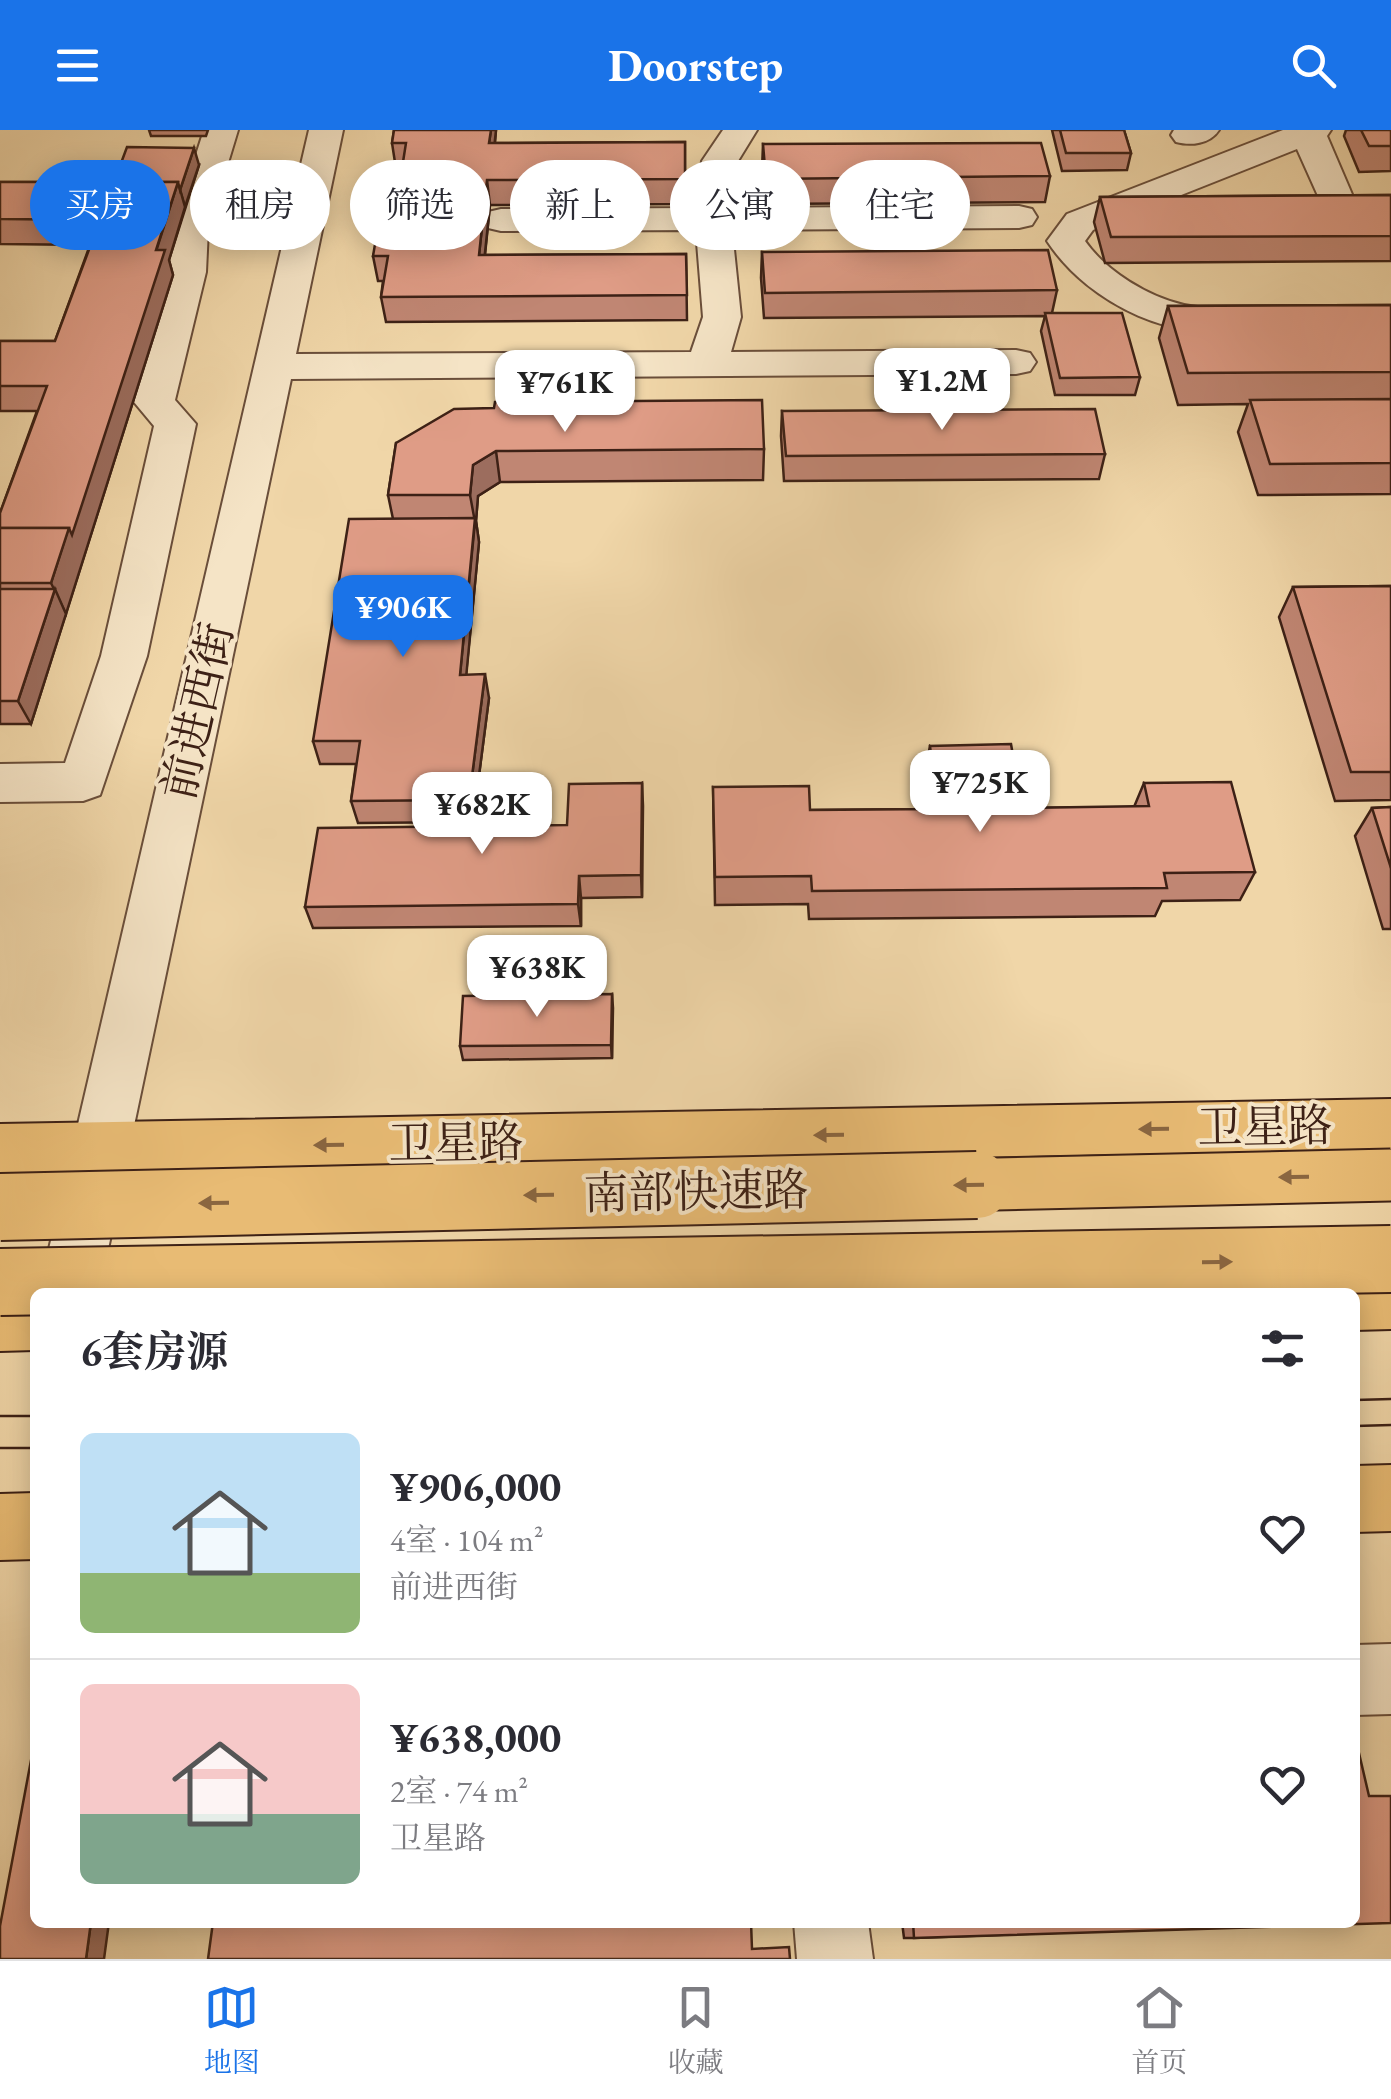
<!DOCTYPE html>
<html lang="zh">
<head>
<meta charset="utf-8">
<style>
  body { margin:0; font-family:"EB Garamond","Noto Serif SC",serif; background:#f7f7f7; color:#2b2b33; height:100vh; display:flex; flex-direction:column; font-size:38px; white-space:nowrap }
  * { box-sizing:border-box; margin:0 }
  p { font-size:32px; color:#7c7c81 }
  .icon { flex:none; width:55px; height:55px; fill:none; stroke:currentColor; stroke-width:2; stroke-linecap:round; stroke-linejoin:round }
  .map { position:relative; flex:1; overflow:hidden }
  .side { position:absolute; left:30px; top:1158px; width:1330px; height:640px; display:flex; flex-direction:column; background:#fff; border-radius:15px; box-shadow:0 5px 25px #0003 }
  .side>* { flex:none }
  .hud { position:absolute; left:30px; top:30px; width:1332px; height:90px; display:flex; gap:20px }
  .price { position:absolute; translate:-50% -85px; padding:0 22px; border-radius:20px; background:#fff; color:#222; font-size:32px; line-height:65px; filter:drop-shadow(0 2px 5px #0008) }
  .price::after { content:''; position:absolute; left:50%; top:60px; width:30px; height:22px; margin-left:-15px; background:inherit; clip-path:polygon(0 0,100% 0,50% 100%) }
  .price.active { background:#1a73e8; color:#fff }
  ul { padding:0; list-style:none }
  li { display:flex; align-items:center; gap:30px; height:250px; padding:0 50px }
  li+li { border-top:2px solid #e1e1e2 }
  li span { display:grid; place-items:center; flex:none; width:280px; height:200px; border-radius:15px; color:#555 }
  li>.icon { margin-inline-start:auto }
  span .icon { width:120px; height:120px; fill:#fffc; stroke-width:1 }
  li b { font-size:42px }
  h2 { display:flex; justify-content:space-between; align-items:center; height:120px; padding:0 50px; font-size:42px }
  .pill { padding:0 35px; border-radius:45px; background:#fff; box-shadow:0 5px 25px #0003; font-size:35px; line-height:90px }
  .pill.active { background:#1a73e8; color:#fff }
  header { display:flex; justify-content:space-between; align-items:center; height:130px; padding:0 50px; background:#1a73e8; color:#fff; font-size:45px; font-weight:700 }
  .tab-bar { display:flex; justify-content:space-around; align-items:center; height:140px; border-top:2px solid #e1e1e2; background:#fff; font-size:28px; color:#7c7c81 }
  .tab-bar a { display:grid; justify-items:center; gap:5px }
  .tab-bar .active { color:#1a73e8 }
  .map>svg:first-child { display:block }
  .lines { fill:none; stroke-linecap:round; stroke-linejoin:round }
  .minor-casing { stroke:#6a4e3a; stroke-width:4 }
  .major-casing { stroke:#3d2116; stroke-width:4 }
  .minor { fill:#f5e4c6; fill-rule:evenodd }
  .major { fill:#e8bb74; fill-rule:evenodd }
  .tram { stroke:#3d2116; stroke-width:2.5 }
  .highway-bridge-far1-casing { stroke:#3d2116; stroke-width:55; stroke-linecap:butt }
  .highway-bridge-casing { stroke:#3d2116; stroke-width:70; stroke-linecap:butt }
  .highway-bridge-far1 { stroke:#e8bb74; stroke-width:51 }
  .highway-bridge { stroke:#e8bb74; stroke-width:66 }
  .wall { fill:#c08673; stroke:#3d2116; stroke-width:2.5 }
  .shaded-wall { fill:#9c6d5e; stroke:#3d2116; stroke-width:2.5 }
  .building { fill:#df9c86; stroke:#3d2116; stroke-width:2.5 }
  .oneway { fill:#8a6640 }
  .labels { text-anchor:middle; stroke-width:8; stroke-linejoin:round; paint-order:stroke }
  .street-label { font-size:45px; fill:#3d2116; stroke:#f5e4c6 }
</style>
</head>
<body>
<header><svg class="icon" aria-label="menu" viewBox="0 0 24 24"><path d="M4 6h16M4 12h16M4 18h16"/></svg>Doorstep<svg class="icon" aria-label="search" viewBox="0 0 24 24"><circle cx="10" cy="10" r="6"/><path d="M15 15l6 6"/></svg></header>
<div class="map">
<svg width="1391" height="1829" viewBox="0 0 1391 1829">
  <rect width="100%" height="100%" fill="#f0d6a8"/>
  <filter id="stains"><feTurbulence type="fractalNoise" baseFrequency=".002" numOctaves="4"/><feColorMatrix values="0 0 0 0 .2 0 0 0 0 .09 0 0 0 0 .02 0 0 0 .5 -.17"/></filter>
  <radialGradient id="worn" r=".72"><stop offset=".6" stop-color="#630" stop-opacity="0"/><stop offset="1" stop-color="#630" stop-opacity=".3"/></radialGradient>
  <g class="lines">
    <defs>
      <g id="minor">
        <polygon points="204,0 238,0 208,99 206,142 175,270 196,294 147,526 100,665 83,671 0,672 0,634 65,633 101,526 154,296 134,272 168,142 172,99"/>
        <polygon points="309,0 343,0 296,224 691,222 703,187 696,100 501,101 488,98 483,90 488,82 501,79 696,78 702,31 723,0 757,0 738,31 733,78 1019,76 1032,79 1037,87 1032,95 1019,98 732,100 741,187 731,222 1016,220 1030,223 1036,232 1030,241 1016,244 291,249 99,1162 39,1162"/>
        <path d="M 1174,0 L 1219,0 C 1210,14 1191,16 1176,12 L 1171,5 Z"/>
        <path d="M 1283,0 L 1331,0 L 1327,6 L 1354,69 L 1349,77 L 1336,80 L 1323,77 L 1297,19 L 1093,100 L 1085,111 C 1106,141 1148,167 1184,175 C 1207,180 1231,176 1255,182 L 1260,190 L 1255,198 C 1179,217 1089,175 1047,111 L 1067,84 Z"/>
        <polygon points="1391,1514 1391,1584 1355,1585 1355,1515"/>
        <polygon points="794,1792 868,1792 873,1829 797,1829"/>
      </g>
      <g id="major">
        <polygon points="1391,969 1391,1019 0,1046 0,994"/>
        <polygon points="1391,1141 1391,1199 1355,1200 1355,1162 1328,1162 1334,1151 1355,1142"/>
        <polygon points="35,1162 35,1220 0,1221 0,1163"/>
        <polygon points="1391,1335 1391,1401 1355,1402 1355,1336"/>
        <polygon points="35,1363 35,1429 0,1430 0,1364"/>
      </g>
    </defs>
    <!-- minor casing -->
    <use href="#minor" class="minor-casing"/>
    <!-- major casing -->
    <use href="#major" class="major-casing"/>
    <!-- minor -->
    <use href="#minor" class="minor"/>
    <!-- major -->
    <use href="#major" class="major"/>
    <!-- tram -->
    <g class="tram">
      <polyline points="1355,1270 1391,1269"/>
      <polyline points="0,1286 35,1286"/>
      <polyline points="1355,1296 1391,1295"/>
      <polyline points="0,1318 35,1318"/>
    </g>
    <defs>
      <polyline id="highway-bridge-far1" points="868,1057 1391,1045"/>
      <g id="highway-bridge">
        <polyline points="0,1077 977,1055"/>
        <polyline points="0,1152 1391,1129"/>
      </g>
    </defs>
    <!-- highway-bridge-far1 casing -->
    <use href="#highway-bridge-far1" class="highway-bridge-far1-casing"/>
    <!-- highway-bridge casing -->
    <use href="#highway-bridge" class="highway-bridge-casing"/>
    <!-- highway-bridge-far1 -->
    <use href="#highway-bridge-far1" class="highway-bridge-far1"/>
    <!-- highway-bridge -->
    <use href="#highway-bridge" class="highway-bridge"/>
  </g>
  <!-- wall -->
  <g class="wall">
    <polygon points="149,0 208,0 206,6 151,6"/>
    <polygon points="394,0 496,0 495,13 685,12 685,74 490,75 485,125 686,124 687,190 386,192 381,167 383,151 378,151 373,126 400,51 402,39 396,39 392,13"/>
    <polygon points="1052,0 1124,0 1131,23 1127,40 1062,41"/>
    <polygon points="1346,0 1391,0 1391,41 1359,42 1344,6"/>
    <polygon points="763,14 1050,46 1045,72 765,74 762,40"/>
    <polygon points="199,35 169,130 173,145 31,594 0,594 0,383 37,281 0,281 0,211 55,211 90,115 0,114 0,52 114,52"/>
    <polygon points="1391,65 1391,131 1105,133 1094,92 1100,67"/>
    <polygon points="762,122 1057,160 1052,183 1140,247 1135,265 1055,265 1041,201 1045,186 764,188 761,148"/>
    <polygon points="1391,175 1391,364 1258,365 1238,302 1248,274 1178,275 1159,208 1168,176"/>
    <polygon points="782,281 1105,324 1099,349 784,351 781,306"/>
    <polygon points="396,313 764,319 763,350 500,352 478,366 476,391 479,412 466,545 489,568 473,692 358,693 351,671 356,634 320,634 313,611 393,389 388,365"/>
    <polygon points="1391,456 1391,670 1335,671 1279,487 1293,457"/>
    <polygon points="930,616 1022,678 1134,677 1144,653 1255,742 1240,770 1162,771 1155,786 809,789 808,774 715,775 713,657 810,680 928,679 924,645"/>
    <polygon points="642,653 642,767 581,768 581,796 313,798 305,777 567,695"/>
    <polygon points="1391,677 1391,799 1383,799 1355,706 1372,678"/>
    <polygon points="612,864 612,928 463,930 460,916"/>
    <polygon points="902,1792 1355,1792 914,1808 904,1808"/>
  </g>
  <!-- shaded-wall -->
  <g class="shaded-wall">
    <polygon points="491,0 496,0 492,38 489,13"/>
    <polygon points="194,18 199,35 185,77 180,60"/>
    <polygon points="487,50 490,75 482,151 479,125"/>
    <polygon points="178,52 185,77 169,130 173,145 66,484 51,453"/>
    <polygon points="496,321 500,352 478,366 476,391 479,412 464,569 460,545 475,392 470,365 473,335"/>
    <polygon points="55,459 66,484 31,594 18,571"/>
    <polygon points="485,544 489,568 473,692 469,670"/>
    <polygon points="642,653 643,676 642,767 641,745"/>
    <polygon points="579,746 581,768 581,796 578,774"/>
    <polygon points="612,864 613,878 612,928 611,915"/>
    <polygon points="91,1792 109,1792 104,1829 86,1829"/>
  </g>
  <!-- building -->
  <g class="building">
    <polygon points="394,0 491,0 489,13 685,12 685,49 487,50 479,125 686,124 687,165 381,167 388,126 373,126 386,51 400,51 406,13 392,13"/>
    <polygon points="1060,0 1124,0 1131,23 1066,23"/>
    <polygon points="1361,0 1391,0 1391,16 1369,16"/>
    <polygon points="1041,13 1050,46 766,49 763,14"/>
    <polygon points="127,17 194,18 180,60 178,52 114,52"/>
    <polygon points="0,52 178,52 156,120 165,120 72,405 69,398 0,398 0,383 47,256 0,256 0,211 55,211 100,90 0,89"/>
    <polygon points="1391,65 1391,106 1111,107 1100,67"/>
    <polygon points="1048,120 1057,160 765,163 762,122"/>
    <polygon points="1391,175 1391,242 1188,243 1168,176"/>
    <polygon points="1045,183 1122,183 1140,247 1060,248"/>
    <polygon points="1391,269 1391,333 1270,334 1250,270"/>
    <polygon points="762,270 764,319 496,321 473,335 470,365 388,365 396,313 454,279 494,278 495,272"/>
    <polygon points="1095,279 1105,324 786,326 782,281"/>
    <polygon points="475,388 460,545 485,544 469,670 351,671 360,611 313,611 349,389"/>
    <polygon points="0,398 69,398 51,453 0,453"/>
    <polygon points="1391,456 1391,642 1351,642 1293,457"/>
    <polygon points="0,459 55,459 18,571 0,571"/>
    <polygon points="1011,614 1022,678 1149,676 1144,653 1231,652 1255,742 1164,743 1167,758 812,761 811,746 715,747 713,657 809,656 810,680 937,679 930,616"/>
    <polygon points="642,653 641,745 579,746 578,774 305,777 318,698 567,695 569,654"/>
    <polygon points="1391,677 1391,738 1372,678"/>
    <polygon points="612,864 611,915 460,916 463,866"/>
    <polygon points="1355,1606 1369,1666 1391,1666 1391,1793 914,1808 913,1792 1355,1792"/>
    <polygon points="35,1609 35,1792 91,1792 86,1829 0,1829 0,1796"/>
    <polygon points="213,1792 751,1792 752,1819 789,1817 790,1829 208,1829"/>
  </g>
  <!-- one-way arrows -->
  <defs><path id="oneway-solid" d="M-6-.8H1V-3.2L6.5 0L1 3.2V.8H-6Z" transform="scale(2.5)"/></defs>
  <g class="oneway">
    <use href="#oneway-solid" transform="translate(1154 999) rotate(179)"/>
    <use href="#oneway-solid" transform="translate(829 1005) rotate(179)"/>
    <use href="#oneway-solid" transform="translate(329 1015) rotate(179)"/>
    <use href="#oneway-solid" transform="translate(1294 1047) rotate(179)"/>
    <use href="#oneway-solid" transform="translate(969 1055) rotate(179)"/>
    <use href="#oneway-solid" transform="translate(539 1065) rotate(179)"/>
    <use href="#oneway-solid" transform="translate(214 1073) rotate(179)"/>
    <use href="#oneway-solid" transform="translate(1217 1132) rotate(-1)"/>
  </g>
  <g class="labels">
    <!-- street labels -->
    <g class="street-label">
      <text transform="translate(197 581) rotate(-77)" y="16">前进西街</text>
      <text transform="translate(1265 996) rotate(-1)" y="16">卫星路</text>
      <text transform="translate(456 1012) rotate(-1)" y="16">卫星路</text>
      <text transform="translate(696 1061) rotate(-1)" y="16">南部快速路</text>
    </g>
  </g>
  <rect width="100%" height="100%" filter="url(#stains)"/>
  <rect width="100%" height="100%" fill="url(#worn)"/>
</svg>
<b class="price" style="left:942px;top:303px">¥1.2M</b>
<b class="price" style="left:565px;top:305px">¥761K</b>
<b class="price active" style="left:403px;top:530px">¥906K</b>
<b class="price" style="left:980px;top:705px">¥725K</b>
<b class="price" style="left:482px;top:727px">¥682K</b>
<b class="price" style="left:537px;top:890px">¥638K</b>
<div class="hud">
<a class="pill active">买房</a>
<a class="pill">租房</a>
<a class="pill">筛选</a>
<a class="pill">新上</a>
<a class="pill">公寓</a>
<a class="pill">住宅</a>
</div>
<section class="side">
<h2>6套房源<svg class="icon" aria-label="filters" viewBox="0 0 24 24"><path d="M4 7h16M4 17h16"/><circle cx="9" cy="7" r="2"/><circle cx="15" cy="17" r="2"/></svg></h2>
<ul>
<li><span style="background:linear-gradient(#bfe0f5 70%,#8fb573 0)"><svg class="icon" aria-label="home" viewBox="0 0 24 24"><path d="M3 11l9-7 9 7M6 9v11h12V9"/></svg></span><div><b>¥906,000</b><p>4室 · 104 m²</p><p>前进西街</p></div><svg class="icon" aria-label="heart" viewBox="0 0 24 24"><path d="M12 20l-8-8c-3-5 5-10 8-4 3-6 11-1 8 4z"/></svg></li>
<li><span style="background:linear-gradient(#f6c9c9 65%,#7fa58c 0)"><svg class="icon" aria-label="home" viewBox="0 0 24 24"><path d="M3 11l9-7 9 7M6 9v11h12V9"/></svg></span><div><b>¥638,000</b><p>2室 · 74 m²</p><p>卫星路</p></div><svg class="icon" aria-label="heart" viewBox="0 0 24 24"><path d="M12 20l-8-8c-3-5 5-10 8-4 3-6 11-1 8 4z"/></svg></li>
</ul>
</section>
</div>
<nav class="tab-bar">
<a class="active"><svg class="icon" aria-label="map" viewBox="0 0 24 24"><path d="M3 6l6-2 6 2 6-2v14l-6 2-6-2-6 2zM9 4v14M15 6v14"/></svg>地图</a>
<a><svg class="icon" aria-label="saved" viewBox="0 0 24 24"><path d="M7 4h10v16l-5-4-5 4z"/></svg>收藏</a>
<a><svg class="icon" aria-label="home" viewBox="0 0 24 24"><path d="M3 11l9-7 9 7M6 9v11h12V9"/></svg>首页</a>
</nav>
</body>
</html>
